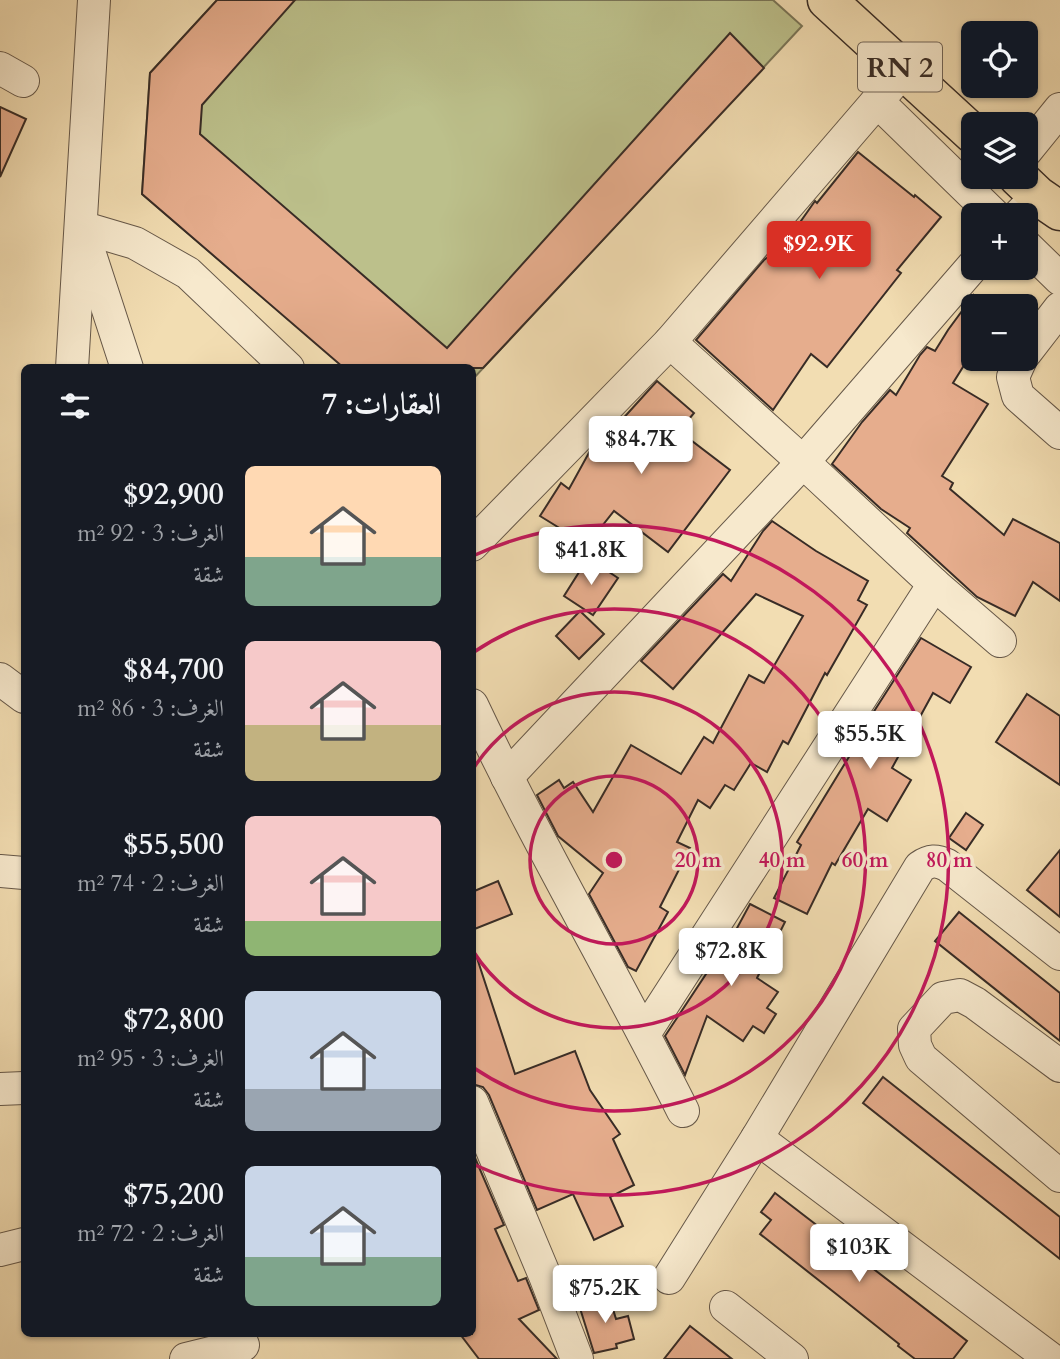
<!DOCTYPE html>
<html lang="ar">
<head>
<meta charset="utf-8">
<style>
  body { margin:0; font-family:Cardo,Amiri,serif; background:#242831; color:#f1f3f6; direction:rtl; height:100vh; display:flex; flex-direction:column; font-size:26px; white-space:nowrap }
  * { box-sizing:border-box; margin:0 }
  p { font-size:23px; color:#9ea1a6 }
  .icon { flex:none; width:38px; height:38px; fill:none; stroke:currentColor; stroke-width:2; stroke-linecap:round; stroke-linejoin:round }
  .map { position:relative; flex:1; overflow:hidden; direction:ltr }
  .panel { position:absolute; left:21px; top:364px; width:455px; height:973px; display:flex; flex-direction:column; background:#171b24; border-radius:10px; box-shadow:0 2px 5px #0004; direction:rtl }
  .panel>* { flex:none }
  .buttons { position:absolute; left:961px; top:21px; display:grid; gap:14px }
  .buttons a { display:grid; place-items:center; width:77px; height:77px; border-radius:10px; background:#171b24; box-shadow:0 2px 5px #0004; font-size:35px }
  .price { position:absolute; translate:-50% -60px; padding:0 16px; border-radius:7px; background:#fff; color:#222; font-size:23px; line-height:46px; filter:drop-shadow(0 2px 4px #0008) }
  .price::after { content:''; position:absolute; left:50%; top:42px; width:21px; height:16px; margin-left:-10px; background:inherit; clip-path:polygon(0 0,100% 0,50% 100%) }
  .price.selected { background:#d93025; color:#fff }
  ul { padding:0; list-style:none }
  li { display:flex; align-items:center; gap:21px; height:175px; padding:0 35px }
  li span { display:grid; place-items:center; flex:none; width:196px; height:140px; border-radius:10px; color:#555 }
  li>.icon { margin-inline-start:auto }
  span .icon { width:84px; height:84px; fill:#fffc; stroke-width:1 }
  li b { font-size:30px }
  h2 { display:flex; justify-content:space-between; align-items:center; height:84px; padding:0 35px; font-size:30px }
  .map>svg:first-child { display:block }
  .green { fill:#bcc08b; stroke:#7a7658; stroke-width:2 }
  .building { fill:#e6ad8d; stroke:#382c26; stroke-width:2 }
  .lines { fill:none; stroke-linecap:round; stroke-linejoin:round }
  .minor-casing { stroke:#665849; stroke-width:34 }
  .highway-casing { stroke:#382c26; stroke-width:41 }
  .minor { stroke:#f7e9cd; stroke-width:32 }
  .highway { stroke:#f2ddb2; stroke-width:38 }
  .ring { fill:none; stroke:#c2185b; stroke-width:3.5 }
  .labels { text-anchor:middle; stroke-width:7; stroke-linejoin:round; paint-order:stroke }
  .shield { fill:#f7e9cd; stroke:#716558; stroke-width:2 }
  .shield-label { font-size:28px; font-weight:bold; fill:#382c26 }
  .centre { fill:#c2185b; stroke:#f7e9cd; stroke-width:3.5 }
  .ring-label { font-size:21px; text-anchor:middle; font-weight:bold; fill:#c2185b; stroke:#f7e9cd; stroke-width:7; stroke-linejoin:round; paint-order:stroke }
</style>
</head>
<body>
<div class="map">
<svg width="1060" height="1359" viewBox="0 0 1060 1359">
  <rect width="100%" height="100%" fill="#f2ddb2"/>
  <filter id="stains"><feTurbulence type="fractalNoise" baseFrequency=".00286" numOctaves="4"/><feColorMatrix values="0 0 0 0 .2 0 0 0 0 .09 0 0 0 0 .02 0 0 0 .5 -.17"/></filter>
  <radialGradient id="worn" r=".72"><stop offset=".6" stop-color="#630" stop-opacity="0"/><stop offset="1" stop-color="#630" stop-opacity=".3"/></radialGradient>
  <!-- green -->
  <polygon class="green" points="217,0 773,0 802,26 473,379 472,368 344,367 142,194 150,73"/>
  <!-- building -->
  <g class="building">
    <polygon points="217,0 295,0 202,105 200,134 447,348 730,33 764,68 483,368 344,368 142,194 150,73"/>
    <polygon points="0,107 26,119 0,177"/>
    <polygon points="858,152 914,197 915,195 941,217 897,270 901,273 827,367 811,354 773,410 696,340 764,260 784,245 815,201 817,203"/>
    <polygon points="973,296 973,351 953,383 988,404 942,476 953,483 950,489 1004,535 1013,519 1060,543 1060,601 1033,582 1015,616 977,597 907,533 910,528 881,509 832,464 862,422 890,390 896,395 920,355 927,347 935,351 948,330"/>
    <polygon points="657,381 694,413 679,431 730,470 668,552 614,511 587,545 540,516 561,483 569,489 591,449 608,432 610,433"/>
    <polygon points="772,521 816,551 868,581 858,600 867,605 827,675 825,673 788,744 783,741 767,772 751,763 734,790 725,785 710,808 698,800 677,842 690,848 660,907 668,912 636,971 628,967 589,894 603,873 558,836 537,795 559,780 564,788 573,782 593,812 631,745 681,774 704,737 713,743 749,675 764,683 803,616 756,594 673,689 641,661 723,574 731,581 763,531"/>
    <polygon points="588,558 618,578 593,615 564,596"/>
    <polygon points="580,611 604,634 579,659 556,636"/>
    <polygon points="921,638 971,667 950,703 933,693 892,768 911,780 887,821 868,809 835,865 832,863 807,914 774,898 801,845 797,842 858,742 855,741"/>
    <polygon points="1027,694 1060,716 1060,785 996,742"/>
    <polygon points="966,813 983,825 966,850 949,838"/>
    <polygon points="1060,850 1060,917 1027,890"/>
    <polygon points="498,881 512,914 472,930 472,892"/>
    <polygon points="750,904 785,922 757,978 778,992 767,1008 776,1014 764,1033 753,1026 743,1041 707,1016 685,1075 665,1036 720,953 723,954"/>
    <polygon points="959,912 1060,993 1060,1041 935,941"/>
    <polygon points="472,958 477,958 515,1074 575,1051 590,1090 620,1134 613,1139 634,1185 610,1197 623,1226 594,1240 573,1194 537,1210 489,1095 483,1087 472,1084"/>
    <polygon points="883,1077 1060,1217 1060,1259 863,1103"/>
    <polygon points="472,1151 504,1225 495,1229 518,1281 526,1278 539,1310 519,1319 557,1359 479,1359 460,1334 472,1334"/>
    <polygon points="775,1193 967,1341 953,1359 915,1359 898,1346 899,1344 835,1293 760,1234 771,1220 761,1212"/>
    <polygon points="609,1296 616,1319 628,1316 634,1339 616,1344 617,1348 594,1353 579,1305"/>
    <polygon points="690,1326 732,1359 664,1359"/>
  </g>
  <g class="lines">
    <defs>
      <g id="minor">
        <polyline points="0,68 23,81"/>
        <polyline points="877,101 994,215"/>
        <polyline points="1026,151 1060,109"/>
        <polyline points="1019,215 1038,196"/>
        <polyline points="81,227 135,243 188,273 288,368"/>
        <polyline points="86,242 127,368"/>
        <polyline points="1026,246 1060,279"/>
        <polyline points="670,342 803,462 934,584 1000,641"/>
        <polyline points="1026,352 1060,308"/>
        <polyline points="1021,359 1013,377 1018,396 1060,433"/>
        <polyline points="72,368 94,0"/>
        <polyline points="472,545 670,342 904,70"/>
        <polyline points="0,679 24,697"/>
        <path d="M 472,705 C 537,843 615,975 683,1111"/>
        <polyline points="507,777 803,462 973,266"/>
        <polyline points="0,871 24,873"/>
        <polyline points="644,1034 934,584"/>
        <polyline points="1060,1066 975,1003 960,995 943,998 914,1029 915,1045 921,1058 1060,1176"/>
        <polyline points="0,1089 24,1088"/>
        <polyline points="472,1102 545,1276 577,1359"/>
        <polyline points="757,1138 1051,1359"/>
        <polyline points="0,1250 24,1244"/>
        <path d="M 669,1278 L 757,1138 L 920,867 C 930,860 936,860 947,865 L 1060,954"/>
        <polyline points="726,1307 792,1359"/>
        <polyline points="186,1359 243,1345"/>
      </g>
      <g id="highway">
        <polyline points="827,0 973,134"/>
        <polyline points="1018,177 1038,196 1060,211"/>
      </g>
    </defs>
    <!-- minor casing -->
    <use href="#minor" class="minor-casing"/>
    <!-- highway casing -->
    <use href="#highway" class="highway-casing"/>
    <!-- minor -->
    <use href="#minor" class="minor"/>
    <!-- highway -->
    <use href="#highway" class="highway"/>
  </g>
  <!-- distance rings -->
  <g class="ring">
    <circle cx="614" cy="860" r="84"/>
    <path d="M473 769A168 168 0 1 1 473 951"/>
    <path d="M474 652A251 251 0 1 1 474 1068"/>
    <path d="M475 555A335 335 0 1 1 475 1165"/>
  </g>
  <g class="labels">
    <!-- shield labels -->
    <rect class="shield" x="858" y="42.5" width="84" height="49" rx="5"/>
    <g class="shield-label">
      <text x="900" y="77">RN 2</text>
    </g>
  </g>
  <circle cx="614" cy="860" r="10" class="centre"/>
  <g class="ring-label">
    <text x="698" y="867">20 m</text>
    <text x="782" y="867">40 m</text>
    <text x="865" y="867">60 m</text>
    <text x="949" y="867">80 m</text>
  </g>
  <rect width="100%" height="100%" filter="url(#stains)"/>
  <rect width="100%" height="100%" fill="url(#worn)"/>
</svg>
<div class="buttons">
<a><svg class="icon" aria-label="locate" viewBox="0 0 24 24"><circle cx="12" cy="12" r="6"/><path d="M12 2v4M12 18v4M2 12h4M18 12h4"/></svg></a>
<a><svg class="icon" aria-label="layers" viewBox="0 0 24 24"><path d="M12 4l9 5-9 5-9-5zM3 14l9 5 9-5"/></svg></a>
<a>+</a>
<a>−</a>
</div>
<b class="price selected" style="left:819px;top:281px">$92.9K</b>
<b class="price" style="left:641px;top:476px">$84.7K</b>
<b class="price" style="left:591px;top:587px">$41.8K</b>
<b class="price" style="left:870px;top:771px">$55.5K</b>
<b class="price" style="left:731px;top:988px">$72.8K</b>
<b class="price" style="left:859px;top:1284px">$103K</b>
<b class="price" style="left:605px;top:1325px">$75.2K</b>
<section class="panel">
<h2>العقارات: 7<svg class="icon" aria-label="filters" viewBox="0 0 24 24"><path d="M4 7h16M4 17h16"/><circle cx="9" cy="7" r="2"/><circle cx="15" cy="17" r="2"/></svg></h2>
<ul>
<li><span style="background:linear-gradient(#ffd9b3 65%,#7fa58c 0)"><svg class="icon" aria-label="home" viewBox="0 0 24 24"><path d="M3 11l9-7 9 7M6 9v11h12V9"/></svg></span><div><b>$92,900</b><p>الغرف: 3 · 92 m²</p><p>شقة</p></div></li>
<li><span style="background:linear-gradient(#f6c9c9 60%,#c2b280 0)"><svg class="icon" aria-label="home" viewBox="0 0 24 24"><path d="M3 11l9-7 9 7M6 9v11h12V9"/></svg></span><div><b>$84,700</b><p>الغرف: 3 · 86 m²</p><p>شقة</p></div></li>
<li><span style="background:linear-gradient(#f6c9c9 75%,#8fb573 0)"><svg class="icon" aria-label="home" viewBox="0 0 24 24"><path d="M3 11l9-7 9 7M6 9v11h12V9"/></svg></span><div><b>$55,500</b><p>الغرف: 2 · 74 m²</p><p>شقة</p></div></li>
<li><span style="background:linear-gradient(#c9d6e8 70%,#9aa5b1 0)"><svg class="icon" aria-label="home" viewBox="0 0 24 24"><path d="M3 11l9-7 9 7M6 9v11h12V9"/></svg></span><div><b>$72,800</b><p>الغرف: 3 · 95 m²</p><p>شقة</p></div></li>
<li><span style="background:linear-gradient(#c9d6e8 65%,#7fa58c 0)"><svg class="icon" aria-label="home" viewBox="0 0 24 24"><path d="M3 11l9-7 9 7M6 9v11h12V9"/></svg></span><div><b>$75,200</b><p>الغرف: 2 · 72 m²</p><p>شقة</p></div></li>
</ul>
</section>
</div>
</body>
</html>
